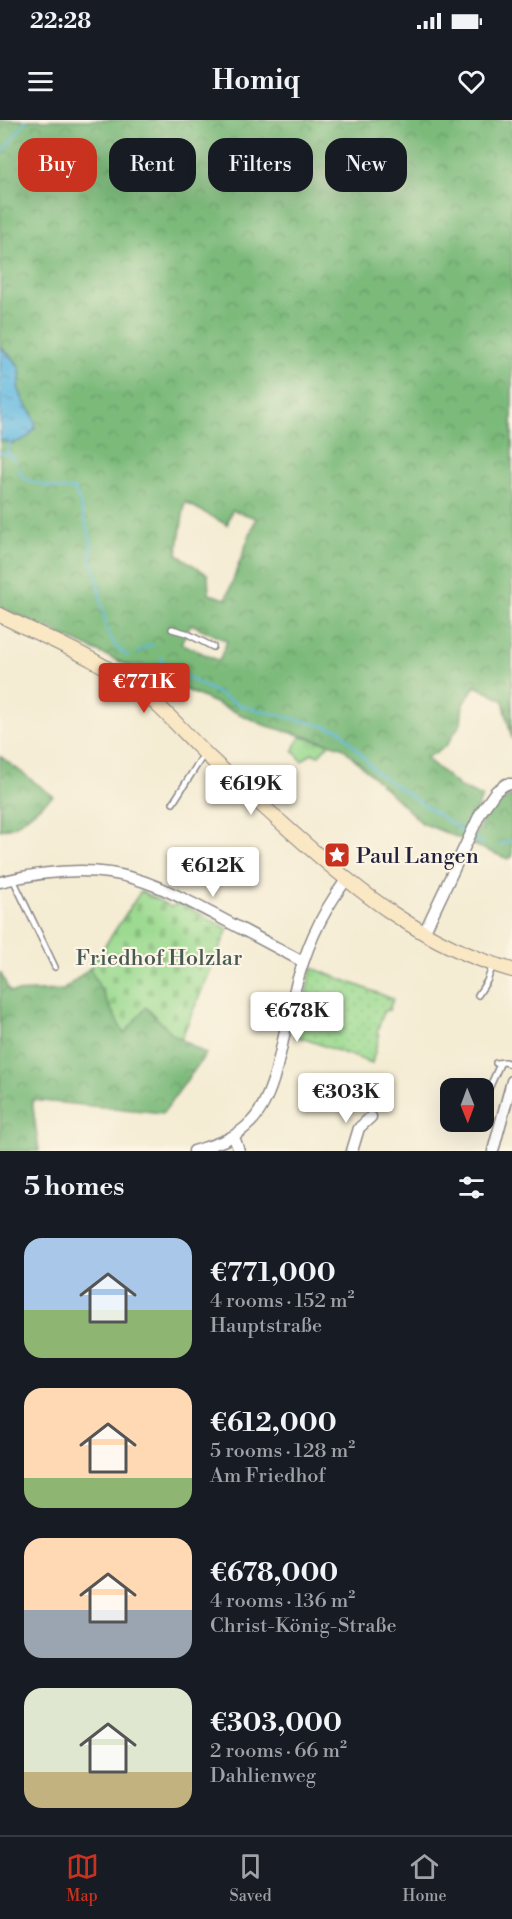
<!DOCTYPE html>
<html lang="en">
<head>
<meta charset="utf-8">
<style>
  body { margin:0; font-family:"Libre Bodoni",serif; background:#242831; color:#f1f3f6; height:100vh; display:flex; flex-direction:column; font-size:22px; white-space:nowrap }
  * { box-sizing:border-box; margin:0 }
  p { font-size:20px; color:#9ea1a6 }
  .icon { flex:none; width:33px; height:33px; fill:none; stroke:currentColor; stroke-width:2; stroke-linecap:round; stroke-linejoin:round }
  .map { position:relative; height:1031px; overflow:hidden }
  .details { display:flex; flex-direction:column; background:#171b24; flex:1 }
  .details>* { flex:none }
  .top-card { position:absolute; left:18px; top:18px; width:477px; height:54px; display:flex; gap:12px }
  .needle { width:39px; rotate:179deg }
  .tools { position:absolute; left:440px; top:958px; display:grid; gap:12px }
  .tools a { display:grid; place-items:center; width:54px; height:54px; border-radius:12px; background:#171b24; box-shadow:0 6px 24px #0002; font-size:30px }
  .price { position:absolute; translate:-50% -51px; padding:0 14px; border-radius:6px; background:#fff; color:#222; font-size:20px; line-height:39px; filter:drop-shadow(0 2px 3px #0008) }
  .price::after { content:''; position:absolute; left:50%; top:36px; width:18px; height:14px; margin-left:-9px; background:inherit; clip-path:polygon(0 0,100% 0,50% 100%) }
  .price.selected { background:#c8321e; color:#fff }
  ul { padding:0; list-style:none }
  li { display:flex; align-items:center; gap:18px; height:150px; padding:0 24px }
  li span { display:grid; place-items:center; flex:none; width:168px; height:120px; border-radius:18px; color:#555 }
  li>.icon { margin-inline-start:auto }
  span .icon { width:72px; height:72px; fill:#fffc; stroke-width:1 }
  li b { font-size:26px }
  h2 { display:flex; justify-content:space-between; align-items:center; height:72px; padding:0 24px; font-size:26px }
  .chip { padding:0 21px; border-radius:18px; background:#171b24; box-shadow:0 6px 24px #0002; font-size:21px; line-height:54px }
  .chip.selected { background:#c8321e; color:#fff }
  .status { display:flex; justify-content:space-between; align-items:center; height:42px; padding:0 30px; background:#171b24; direction:ltr }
  .status svg { height:16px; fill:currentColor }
  header { display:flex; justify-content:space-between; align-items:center; height:78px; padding:0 24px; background:#171b24; font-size:27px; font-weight:700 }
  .menu { display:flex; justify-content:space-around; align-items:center; height:84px; border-top:2px solid #363941; background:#171b24; font-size:16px; color:#9ea1a6 }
  .menu a { display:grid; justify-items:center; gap:3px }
  .menu .selected { color:#c8321e }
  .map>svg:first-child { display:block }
  .grass { fill:url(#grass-dots); stroke:#5e7e66; stroke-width:1.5 }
  .forest { fill:url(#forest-crowns); stroke:#4f6e5a; stroke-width:1.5; fill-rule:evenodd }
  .cemetery { fill:url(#cemetery-stones); stroke:#5e7e66; stroke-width:1.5 }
  .park { fill:url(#park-tufts); stroke:#5e7e66; stroke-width:1.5 }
  .water { fill:url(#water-ripples); stroke:#436e8e; stroke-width:1.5 }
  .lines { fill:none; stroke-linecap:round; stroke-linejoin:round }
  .stream { stroke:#64bae0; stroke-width:2 }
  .service-casing { stroke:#8b8787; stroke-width:8 }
  .minor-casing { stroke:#8b8787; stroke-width:13 }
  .secondary-casing { stroke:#8b8787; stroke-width:16 }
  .service { stroke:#fff; stroke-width:5 }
  .minor { stroke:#fff; stroke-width:10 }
  .secondary { stroke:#fae7c3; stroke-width:14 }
  .labels { text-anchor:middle; stroke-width:4.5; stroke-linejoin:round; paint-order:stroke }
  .poi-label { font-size:22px; fill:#22223b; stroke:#fcf5e5; text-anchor:start }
  .park-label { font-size:22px; fill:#465954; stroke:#fcf5e5 }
</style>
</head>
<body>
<div class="status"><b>22:28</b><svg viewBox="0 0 49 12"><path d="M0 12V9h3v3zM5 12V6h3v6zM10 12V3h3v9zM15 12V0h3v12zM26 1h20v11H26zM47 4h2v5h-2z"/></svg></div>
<header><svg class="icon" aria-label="menu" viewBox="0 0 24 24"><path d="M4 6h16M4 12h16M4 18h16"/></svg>Homiq<svg class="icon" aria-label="heart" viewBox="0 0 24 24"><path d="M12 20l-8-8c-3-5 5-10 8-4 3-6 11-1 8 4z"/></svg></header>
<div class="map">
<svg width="512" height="1031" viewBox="0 0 512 1031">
  <defs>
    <pattern id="grass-dots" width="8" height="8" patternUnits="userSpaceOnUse" patternTransform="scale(1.5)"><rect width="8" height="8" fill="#9bda90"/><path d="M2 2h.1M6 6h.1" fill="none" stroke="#85bb7d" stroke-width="1.8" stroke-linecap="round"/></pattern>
    <pattern id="forest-crowns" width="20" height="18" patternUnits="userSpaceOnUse" patternTransform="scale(1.5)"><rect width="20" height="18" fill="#7cba7a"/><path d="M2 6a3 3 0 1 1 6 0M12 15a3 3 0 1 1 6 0" fill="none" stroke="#659765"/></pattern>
    <pattern id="cemetery-stones" width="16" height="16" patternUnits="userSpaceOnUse" patternTransform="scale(1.5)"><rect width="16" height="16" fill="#9bda90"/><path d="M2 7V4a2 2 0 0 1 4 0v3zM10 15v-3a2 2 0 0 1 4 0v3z" fill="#85bb7d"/></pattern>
    <pattern id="park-tufts" width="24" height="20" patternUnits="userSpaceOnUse" patternTransform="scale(1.5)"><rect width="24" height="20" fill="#9bda90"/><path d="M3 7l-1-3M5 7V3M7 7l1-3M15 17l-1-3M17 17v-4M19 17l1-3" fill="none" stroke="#85bb7d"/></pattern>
    <pattern id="water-ripples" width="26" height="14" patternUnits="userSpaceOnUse" patternTransform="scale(1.5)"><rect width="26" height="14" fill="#64bae0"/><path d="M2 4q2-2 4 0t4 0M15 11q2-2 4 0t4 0" fill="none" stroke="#5297b7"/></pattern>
  </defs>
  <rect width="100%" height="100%" fill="#fcf5e5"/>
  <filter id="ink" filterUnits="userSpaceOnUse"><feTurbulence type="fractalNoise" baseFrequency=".0167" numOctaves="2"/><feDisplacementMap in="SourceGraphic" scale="12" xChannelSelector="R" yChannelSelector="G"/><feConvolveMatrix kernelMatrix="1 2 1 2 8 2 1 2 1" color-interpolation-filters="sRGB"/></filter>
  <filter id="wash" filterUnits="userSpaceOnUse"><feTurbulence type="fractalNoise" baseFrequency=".008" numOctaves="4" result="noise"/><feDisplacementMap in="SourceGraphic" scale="24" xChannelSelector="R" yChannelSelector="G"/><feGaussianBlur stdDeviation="1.35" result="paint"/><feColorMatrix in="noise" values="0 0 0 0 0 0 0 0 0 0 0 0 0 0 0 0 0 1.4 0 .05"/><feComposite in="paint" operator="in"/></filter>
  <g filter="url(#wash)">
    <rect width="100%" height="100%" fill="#f4ecd3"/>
    <!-- grass -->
    <polygon class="grass" points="312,848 393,879 389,890 384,891 377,912 379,916 372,943 296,916"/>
    <!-- forest -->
    <g class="forest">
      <path d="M 0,0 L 512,0 L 512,619 L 503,580 L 475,566 L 463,584 L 461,603 L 446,626 L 426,638 L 460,667 L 482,677 L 464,720 L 422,703 L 342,627 L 264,605 L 162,559 L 141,545 L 129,546 L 0,487 L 0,320 L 12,324 L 33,293 L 24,282 L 18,267 C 26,246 15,240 0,227 ZM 185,382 L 227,405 L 232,390 L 256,398 L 226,479 L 209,474 L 208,455 L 177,434 ZM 191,504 L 227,521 L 219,541 L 181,523 Z"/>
      <polygon points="0,636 53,676 15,706 0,710"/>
      <polygon points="512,675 512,737 508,739 471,724 487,691"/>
      <polygon points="90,848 124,914 145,887 174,915 206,934 163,993 32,980 39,1031 0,1031 0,852 10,872 63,870"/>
    </g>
    <!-- cemetery -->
    <polygon class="cemetery" points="141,771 171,787 180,783 228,809 181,919 174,915 146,887 124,914 90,848"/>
    <!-- park -->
    <polygon class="park" points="300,617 327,623 328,625 318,636 312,633 302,641 293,631"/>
    <!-- water -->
    <path class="water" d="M 0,227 C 14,241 26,245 18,267 C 20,271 21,276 23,280 C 30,293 45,305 27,317 C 17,324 11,324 0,320 Z"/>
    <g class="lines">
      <!-- stream -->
      <g class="stream">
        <polyline points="0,36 26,0"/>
        <polyline points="11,321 7,330 14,341"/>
        <polyline points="0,332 8,335"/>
        <path d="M 18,347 L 23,358 C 40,364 55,371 74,369 C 83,387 85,406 92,424 L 90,428 L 92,433 L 89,438 L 94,444 L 107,511 L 116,527 L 128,536"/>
        <polyline points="137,533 149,525 153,526"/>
        <polyline points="161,538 162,544 242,586 340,610 377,653 464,712"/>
        <polyline points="474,719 482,723"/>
        <polyline points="500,724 512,720"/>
      </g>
    </g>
  </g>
  <g filter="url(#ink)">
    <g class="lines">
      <defs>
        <g id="service">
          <polyline points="172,509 186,513 213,527"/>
          <polyline points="173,683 204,634"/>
          <polyline points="13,759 55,847"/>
          <polyline points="478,875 487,861 493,845"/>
          <polyline points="496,943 505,942 512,945"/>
          <polyline points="487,973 500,944"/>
        </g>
        <g id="minor">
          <path d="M 0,762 C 36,753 73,748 110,753 C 149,759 182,778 217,796 C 245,811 274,826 303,842"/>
          <polyline points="424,813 481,692 496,671 506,664 512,664"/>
          <polyline points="234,1017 239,1031"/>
          <path d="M 194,1031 C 218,1023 233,1020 251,1002 C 278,974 282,914 293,876 C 305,831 318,798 346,760"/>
          <polyline points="352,1031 359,1008 371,997"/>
          <polyline points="493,1031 512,961"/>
        </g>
        <path id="secondary" d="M 0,495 C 48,519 102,540 144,573 C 168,593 187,616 209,637 C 237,663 265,688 294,714 C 360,773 424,825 512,850"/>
      </defs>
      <!-- service casing -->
      <use href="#service" class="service-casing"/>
      <!-- minor casing -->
      <use href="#minor" class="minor-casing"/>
      <!-- secondary casing -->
      <use href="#secondary" class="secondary-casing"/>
      <!-- service -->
      <use href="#service" class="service"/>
      <!-- minor -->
      <use href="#minor" class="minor"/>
      <!-- secondary -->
      <use href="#secondary" class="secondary"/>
    </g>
  </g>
  <!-- icons -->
  <defs>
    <symbol id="sight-square" viewBox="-11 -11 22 22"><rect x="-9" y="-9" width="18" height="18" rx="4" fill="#c8321e" stroke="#fcf5e5"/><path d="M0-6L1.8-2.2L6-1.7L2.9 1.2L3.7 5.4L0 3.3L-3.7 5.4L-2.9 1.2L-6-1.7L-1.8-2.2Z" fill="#fff"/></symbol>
  </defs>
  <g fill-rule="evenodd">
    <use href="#sight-square" x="322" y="720" width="30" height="30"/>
  </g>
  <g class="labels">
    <!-- poi labels -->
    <g class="poi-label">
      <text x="356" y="743">Paul Langen</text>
    </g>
    <!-- park labels -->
    <g class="park-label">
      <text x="159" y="845">Friedhof Holzlar</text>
    </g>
  </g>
</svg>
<div class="tools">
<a><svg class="needle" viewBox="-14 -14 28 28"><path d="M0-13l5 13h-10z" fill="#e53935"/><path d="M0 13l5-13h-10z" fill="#9ea1a6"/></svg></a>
</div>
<b class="price selected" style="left:144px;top:594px">€771K</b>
<b class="price" style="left:251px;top:696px">€619K</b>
<b class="price" style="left:213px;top:778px">€612K</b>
<b class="price" style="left:297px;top:923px">€678K</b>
<b class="price" style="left:346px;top:1004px">€303K</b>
<div class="top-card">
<a class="chip selected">Buy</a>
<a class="chip">Rent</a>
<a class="chip">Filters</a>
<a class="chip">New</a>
</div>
</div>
<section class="details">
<h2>5 homes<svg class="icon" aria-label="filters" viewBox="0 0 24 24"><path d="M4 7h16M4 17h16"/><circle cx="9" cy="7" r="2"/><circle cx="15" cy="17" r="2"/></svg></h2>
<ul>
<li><span style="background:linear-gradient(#a9c7e8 60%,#8fb573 0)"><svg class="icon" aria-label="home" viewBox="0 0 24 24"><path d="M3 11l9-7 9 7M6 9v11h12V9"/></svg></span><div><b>€771,000</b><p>4 rooms · 152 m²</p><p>Hauptstraße</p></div></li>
<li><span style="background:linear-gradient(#ffd9b3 75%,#8fb573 0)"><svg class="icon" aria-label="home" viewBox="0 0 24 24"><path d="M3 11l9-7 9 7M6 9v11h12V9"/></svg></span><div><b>€612,000</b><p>5 rooms · 128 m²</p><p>Am Friedhof</p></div></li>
<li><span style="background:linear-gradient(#ffd9b3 60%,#9aa5b1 0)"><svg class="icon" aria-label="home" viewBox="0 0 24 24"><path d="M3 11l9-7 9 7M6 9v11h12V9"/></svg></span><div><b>€678,000</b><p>4 rooms · 136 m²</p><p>Christ-König-Straße</p></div></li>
<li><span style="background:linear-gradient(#dfe7d0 70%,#c2b280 0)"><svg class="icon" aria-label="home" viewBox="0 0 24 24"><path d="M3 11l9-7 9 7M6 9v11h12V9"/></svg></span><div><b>€303,000</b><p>2 rooms · 66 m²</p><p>Dahlienweg</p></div></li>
</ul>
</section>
<nav class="menu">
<a class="selected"><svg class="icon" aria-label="map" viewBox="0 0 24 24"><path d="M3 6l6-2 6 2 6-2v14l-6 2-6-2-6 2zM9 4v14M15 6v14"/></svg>Map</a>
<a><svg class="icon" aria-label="saved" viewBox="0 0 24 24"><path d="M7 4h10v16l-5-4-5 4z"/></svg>Saved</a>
<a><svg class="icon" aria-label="home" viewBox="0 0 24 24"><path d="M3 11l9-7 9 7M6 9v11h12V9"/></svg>Home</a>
</nav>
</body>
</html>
